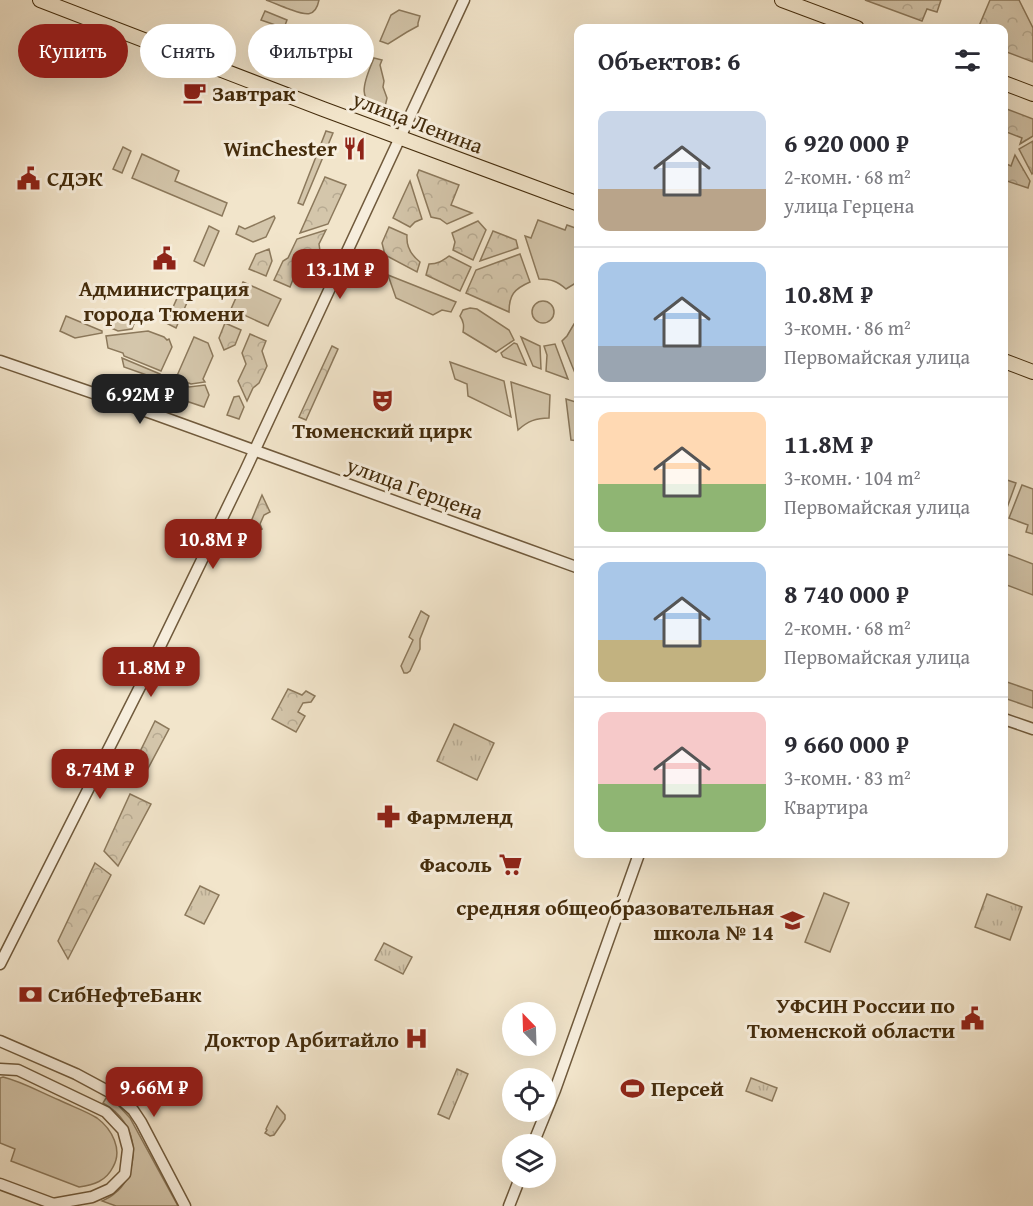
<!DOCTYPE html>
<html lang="ru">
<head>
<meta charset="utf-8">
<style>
  body { margin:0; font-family:"Gentium Book Plus",serif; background:#f2f2f3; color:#2b2b33; height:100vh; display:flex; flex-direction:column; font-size:22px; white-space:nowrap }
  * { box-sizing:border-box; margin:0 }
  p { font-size:20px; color:#7c7c81 }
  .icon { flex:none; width:33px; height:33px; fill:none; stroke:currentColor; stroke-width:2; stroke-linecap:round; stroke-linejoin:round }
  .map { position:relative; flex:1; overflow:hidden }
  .drawer { position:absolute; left:574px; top:24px; width:434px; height:834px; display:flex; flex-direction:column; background:#fff; border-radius:12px; box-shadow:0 6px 24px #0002 }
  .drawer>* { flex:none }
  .banner { position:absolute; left:18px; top:24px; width:466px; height:54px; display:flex; gap:12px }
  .needle { width:39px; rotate:337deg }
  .fabs { position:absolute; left:502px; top:1002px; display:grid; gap:12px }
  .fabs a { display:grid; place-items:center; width:54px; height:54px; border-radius:50%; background:#fff; box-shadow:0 6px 24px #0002; font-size:30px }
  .price { position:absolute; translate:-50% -51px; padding:0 14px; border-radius:12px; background:#8f2418; color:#fff; font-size:20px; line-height:39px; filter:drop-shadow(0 2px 3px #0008) }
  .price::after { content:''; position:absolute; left:50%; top:36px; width:18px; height:14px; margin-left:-9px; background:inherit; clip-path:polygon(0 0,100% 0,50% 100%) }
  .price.current { background:#222; color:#fff }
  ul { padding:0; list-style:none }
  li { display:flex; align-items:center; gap:18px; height:150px; padding:0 24px }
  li+li { border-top:2px solid #e1e1e2 }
  li span { display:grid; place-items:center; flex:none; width:168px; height:120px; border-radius:12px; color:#555 }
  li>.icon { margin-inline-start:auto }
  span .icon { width:72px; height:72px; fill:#fffc; stroke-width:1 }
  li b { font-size:26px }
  h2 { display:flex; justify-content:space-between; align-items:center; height:72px; padding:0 24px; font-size:26px }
  .chip { padding:0 21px; border-radius:27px; background:#fff; box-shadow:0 6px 24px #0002; font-size:21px; line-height:54px }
  .chip.current { background:#8f2418; color:#fff }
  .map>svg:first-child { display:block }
  .grass { fill:#d4c6ab; stroke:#8c795c; stroke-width:1.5 }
  .forest { fill:url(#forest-crowns); stroke:#8c795c; stroke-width:1.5 }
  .park { fill:url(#park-tufts); stroke:#8c795c; stroke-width:1.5 }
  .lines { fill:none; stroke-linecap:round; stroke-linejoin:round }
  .tertiary-casing { stroke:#705a3c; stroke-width:13 }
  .primary-casing { stroke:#442c0c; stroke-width:16 }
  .tertiary { stroke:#f7eedd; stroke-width:10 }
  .primary { stroke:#f2e5cb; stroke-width:14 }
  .labels { text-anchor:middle; stroke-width:6; stroke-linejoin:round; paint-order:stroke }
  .poi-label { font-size:22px; font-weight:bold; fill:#442c0c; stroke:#f7eedd; text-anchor:start }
  .street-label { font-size:22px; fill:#442c0c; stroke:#f7eedd }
</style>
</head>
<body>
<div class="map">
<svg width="1033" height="1206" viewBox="0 0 1033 1206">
  <defs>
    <pattern id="forest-crowns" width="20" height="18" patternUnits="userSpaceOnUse" patternTransform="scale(1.5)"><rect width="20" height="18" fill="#d4c6ab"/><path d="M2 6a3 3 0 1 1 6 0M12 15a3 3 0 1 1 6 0" fill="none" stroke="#b7aa92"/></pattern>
    <pattern id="park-tufts" width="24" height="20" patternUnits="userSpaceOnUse" patternTransform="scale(1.5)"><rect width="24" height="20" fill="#d4c6ab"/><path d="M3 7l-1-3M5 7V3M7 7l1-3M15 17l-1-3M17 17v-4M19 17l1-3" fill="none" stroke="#b7aa92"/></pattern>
  </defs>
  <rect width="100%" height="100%" fill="#f2e5cb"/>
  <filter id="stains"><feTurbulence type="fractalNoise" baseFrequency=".00333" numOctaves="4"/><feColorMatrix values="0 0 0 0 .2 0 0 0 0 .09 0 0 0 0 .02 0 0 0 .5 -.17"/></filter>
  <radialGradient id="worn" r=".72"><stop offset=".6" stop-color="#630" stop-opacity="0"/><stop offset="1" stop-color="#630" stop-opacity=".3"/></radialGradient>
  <!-- grass -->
  <g class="grass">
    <path d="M 266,0 L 319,0 C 315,20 303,14 289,9 C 281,6 274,3 266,0 Z"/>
    <polygon points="399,10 420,16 418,23 418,26 407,32 388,44 380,41 391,15"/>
    <polygon points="265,11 287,20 284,28 261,20"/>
    <path d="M 374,58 L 382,60 L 380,65 L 384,81 L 383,87 L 387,98 L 385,107 C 352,104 366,78 374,58 Z"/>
    <polygon points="326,131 333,133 303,205 298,203"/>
    <polygon points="142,154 179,171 175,181 227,203 222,216 132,178"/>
    <polygon points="274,216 275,218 266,237 253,242 236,234 239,226 245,229"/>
    <path d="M 538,220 L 565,230 L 567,225 L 578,229 L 576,234 L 579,235 L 579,281 L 566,289 C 557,281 551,279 539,279 L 525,236 L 531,238 Z"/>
    <polygon points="209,226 219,231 204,266 194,261"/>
    <polygon points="388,275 456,302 451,312 442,310 433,315 396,298"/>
    <polygon points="243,282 281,299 268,326 231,309"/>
    <polygon points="182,287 192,291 176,328 166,323"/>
    <circle cx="543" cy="312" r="11"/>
    <path d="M 470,308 L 477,309 L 509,330 L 514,340 L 496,352 L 463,332 C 464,326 464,322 460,316 L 463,310 Z"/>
    <polygon points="119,313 135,321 132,329 118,331 109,327 115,314"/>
    <polygon points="66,316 102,331 102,333 75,338 60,331"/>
    <polygon points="574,324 579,326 578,363 579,383 562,341 567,336"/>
    <polygon points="148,331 164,337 167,340 169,339 172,347 161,371 124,356 123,353 108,348 106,336"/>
    <polygon points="194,337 208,343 213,356 203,379 205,382 191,384 176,378"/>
    <polygon points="521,337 540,346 541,369 533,366"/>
    <polygon points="514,343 517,344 526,365 503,357 501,353"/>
    <polygon points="555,344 568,379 546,371 547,355 544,346"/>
    <polygon points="122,358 160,374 158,379 124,367"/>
    <polygon points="450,362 504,381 511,417 468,396 467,384 455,379"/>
    <polygon points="175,380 189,387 205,385 209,395 204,407 168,395"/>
    <path d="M 511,382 L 550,395 L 549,418 C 536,418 528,421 518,430 Z"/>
    <polygon points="239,396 244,407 239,419 227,415 234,397"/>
    <polygon points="566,399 579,403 579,441 571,440"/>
    <polygon points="1004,479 1016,483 1004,516"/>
    <polygon points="1022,485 1033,489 1033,534 1026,532 1028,525 1009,518"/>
    <polygon points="1004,553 1033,564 1033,595 1004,584"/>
    <polygon points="421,611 429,616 420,639 420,649 410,671 407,673 404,673 401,666 413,640 409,637"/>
    <polygon points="1004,681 1033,691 1033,708 1004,698"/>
    <polygon points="824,893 849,903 830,952 805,942"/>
    <path d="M 3,1077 C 23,1082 40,1092 59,1100 C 71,1106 86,1111 97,1118 C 112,1129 123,1150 113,1167 C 106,1181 94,1185 79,1187 L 11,1161 L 15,1149 L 0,1143 L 0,1078 Z"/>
    <path d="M 106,1098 L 118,1105 L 130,1118 L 178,1206 L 116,1206 L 102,1201 C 106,1199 111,1197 114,1194 C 135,1178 139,1143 124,1122 C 118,1113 112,1108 103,1103 Z"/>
  </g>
  <!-- forest -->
  <g class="forest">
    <polygon points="865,0 941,0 937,12 927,9 922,21"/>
    <polygon points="990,0 1019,0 1033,28 1033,62 1004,51 1004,28 987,28 979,26"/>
    <polygon points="1004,108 1033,119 1033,136 1020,144 1022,138 1004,131"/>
    <polygon points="1033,141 1033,173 1032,174 1019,149"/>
    <polygon points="123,147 131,151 122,173 113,169"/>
    <polygon points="1015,155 1030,181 1028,188 1004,180 1004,163 1011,166"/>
    <polygon points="419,170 459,185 451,205 472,213 447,224 440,219 431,217 417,175"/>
    <polygon points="325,177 346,185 328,224 300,233"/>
    <polygon points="410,181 422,219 415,222 410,227 393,218"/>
    <polygon points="478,221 486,230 473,260 453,250 455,242 452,233"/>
    <path d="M 389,227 L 407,235 C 406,247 411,255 420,262 L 417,272 L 385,255 L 382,243 Z"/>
    <polygon points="326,230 319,244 320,251 312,268 294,277 290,287 274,280 283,261 288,258 297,239"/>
    <polygon points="493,231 516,240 518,248 480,261"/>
    <polygon points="269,249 272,261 266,276 249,269 256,254"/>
    <path d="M 520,254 L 530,282 C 514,289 509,295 509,312 L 466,293 L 476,270 Z"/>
    <path d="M 449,256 L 471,267 L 460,291 L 426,275 L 429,264 C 438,264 442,261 449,256 Z"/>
    <polygon points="225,323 241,330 235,345 224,350 219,338"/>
    <polygon points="250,334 266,341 262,351 267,366 259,383 253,388 247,401 238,381 246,364 242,353"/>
    <polygon points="332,346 338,349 306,420 299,417"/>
    <polygon points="262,495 270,512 264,515 260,524 262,529 245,536"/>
    <polygon points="288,689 302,695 306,691 315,696 311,702 303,703 298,712 305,716 296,732 272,719"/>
    <polygon points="155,721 169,729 144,776 132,768"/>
    <polygon points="130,794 151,804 118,866 104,851"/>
    <polygon points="95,863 111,875 68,959 58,941"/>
  </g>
  <!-- park -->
  <g class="park">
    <polygon points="454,724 494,743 477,780 437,761"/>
    <polygon points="200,886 219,895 204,924 185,915"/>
    <polygon points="987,894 1022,907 1010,940 975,927"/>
    <polygon points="384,943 412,957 403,974 375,960"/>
    <polygon points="457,1069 468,1074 449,1119 438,1114"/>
    <polygon points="751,1078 777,1088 772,1101 746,1091"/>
    <polygon points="277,1106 285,1115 285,1119 274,1135 270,1136 265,1133 267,1130 266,1129"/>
  </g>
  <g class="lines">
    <defs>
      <g id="tertiary">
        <polyline points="0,361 154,414 579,568"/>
        <polyline points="1004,719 1033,729"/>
        <polyline points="0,964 152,663 245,471 464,0"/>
        <polyline points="0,1041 76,1074 117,1096 133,1110 141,1122 185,1206"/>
        <polyline points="0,1069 18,1070 106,1112 123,1130 128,1149 125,1174 110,1189 92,1197 53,1204"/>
        <polyline points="533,1144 555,1090 639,854"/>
        <polyline points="0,1184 59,1206"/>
        <polyline points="509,1206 520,1178"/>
      </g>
      <g id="primary">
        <polyline points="40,0 323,109 579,204"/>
        <polyline points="782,0 857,28"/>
        <polyline points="1004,83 1033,94"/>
        <polyline points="1004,361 1033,372"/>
      </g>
    </defs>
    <!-- tertiary casing -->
    <use href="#tertiary" class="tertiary-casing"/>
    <!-- primary casing -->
    <use href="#primary" class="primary-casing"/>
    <!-- tertiary -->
    <use href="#tertiary" class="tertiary"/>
    <!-- primary -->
    <use href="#primary" class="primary"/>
  </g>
  <!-- icons -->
  <defs>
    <symbol id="cafe-bare" viewBox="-9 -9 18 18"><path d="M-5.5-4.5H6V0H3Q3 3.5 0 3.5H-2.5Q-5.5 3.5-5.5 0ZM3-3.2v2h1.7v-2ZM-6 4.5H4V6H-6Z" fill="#8f2418" stroke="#f7eedd" stroke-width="2.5" paint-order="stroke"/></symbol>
    <symbol id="restaurant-bare" viewBox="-9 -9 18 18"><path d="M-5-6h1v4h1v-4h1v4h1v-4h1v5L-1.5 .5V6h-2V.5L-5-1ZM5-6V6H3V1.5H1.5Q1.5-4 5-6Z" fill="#8f2418" stroke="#f7eedd" stroke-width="2.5" paint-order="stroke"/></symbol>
    <symbol id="civic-bare" viewBox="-9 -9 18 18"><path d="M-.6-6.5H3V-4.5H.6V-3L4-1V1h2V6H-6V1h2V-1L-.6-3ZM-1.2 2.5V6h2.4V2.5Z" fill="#8f2418" stroke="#f7eedd" stroke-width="2.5" paint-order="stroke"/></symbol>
    <symbol id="theatre-bare" viewBox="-9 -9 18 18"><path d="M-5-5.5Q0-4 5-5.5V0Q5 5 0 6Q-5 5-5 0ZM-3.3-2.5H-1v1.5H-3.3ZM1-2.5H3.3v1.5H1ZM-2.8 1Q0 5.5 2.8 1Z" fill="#8f2418" stroke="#f7eedd" stroke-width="2.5" paint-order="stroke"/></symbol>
    <symbol id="pharmacy-bare" viewBox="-9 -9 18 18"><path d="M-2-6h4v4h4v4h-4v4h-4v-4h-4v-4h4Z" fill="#8f2418" stroke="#f7eedd" stroke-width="2.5" paint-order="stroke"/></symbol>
    <symbol id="supermarket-bare" viewBox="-9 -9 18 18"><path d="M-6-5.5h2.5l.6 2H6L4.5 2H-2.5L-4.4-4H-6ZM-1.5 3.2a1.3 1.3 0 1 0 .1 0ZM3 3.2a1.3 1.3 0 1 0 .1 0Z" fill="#8f2418" stroke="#f7eedd" stroke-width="2.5" paint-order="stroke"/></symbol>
    <symbol id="school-bare" viewBox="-9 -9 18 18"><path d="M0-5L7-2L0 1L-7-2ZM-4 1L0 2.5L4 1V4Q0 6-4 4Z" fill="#8f2418" stroke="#f7eedd" stroke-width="2.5" paint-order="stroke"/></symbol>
    <symbol id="bank-bare" viewBox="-9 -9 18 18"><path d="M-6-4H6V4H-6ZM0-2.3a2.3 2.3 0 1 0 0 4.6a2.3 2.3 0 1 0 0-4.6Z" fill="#8f2418" stroke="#f7eedd" stroke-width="2.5" paint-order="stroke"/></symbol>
    <symbol id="hospital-bare" viewBox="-9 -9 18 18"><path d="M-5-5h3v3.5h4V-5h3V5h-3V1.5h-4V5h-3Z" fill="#8f2418" stroke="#f7eedd" stroke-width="2.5" paint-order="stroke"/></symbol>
    <symbol id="stadium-bare" viewBox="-9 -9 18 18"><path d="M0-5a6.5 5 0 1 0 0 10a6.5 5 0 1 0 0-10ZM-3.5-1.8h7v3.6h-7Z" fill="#8f2418" stroke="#f7eedd" stroke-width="2.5" paint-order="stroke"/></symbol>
  </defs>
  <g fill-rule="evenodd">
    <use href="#cafe-bare" x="178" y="76" width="33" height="33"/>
    <use href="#restaurant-bare" x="338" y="132" width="33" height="33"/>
    <use href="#civic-bare" x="12" y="162" width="33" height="33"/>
    <use href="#civic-bare" x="148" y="242" width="33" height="33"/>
    <use href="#theatre-bare" x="366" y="384" width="33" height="33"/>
    <use href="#pharmacy-bare" x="372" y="800" width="33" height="33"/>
    <use href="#supermarket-bare" x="494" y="848" width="33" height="33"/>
    <use href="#school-bare" x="776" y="904" width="33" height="33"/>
    <use href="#bank-bare" x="14" y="978" width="33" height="33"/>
    <use href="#civic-bare" x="956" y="1002" width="33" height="33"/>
    <use href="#hospital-bare" x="400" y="1022" width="33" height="33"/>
    <use href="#stadium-bare" x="616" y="1072" width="33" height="33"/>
  </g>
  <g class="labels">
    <!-- poi labels -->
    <g class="poi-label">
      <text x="212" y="101">Завтрак</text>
      <text x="337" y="156" text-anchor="end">WinChester</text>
      <text x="47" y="186">СДЭК</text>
      <text x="164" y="296" text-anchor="middle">Администрация<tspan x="164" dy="25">города Тюмени</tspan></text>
      <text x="382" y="438" text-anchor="middle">Тюменский цирк</text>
      <text x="407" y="824">Фармленд</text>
      <text x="492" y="872" text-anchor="end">Фасоль</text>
      <text x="774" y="915" text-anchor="end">средняя общеобразовательная<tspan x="774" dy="25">школа № 14</tspan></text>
      <text x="48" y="1002">СибНефтеБанк</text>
      <text x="955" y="1013" text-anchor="end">УФСИН России по<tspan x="955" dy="25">Тюменской области</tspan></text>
      <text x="399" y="1047" text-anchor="end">Доктор Арбитайло</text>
      <text x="651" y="1096">Персей</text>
    </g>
    <!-- street labels -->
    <g class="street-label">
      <text transform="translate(418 122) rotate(21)" y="8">улица Ленина</text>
      <text transform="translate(415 488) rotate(20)" y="8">улица Герцена</text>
    </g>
  </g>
  <rect width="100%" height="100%" filter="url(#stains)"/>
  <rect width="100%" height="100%" fill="url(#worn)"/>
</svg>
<div class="fabs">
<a><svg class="needle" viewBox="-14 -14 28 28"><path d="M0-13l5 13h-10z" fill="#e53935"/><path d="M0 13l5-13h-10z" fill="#7c7c81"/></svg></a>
<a><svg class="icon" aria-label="locate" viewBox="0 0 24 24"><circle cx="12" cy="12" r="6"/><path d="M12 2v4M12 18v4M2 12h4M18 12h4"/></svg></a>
<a><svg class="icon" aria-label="layers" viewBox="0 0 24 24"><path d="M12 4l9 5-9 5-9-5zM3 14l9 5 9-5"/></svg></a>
</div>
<b class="price" style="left:340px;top:300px">13.1M ₽</b>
<b class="price current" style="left:140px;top:425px">6.92M ₽</b>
<b class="price" style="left:213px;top:570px">10.8M ₽</b>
<b class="price" style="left:151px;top:698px">11.8M ₽</b>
<b class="price" style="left:100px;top:800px">8.74M ₽</b>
<b class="price" style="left:154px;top:1118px">9.66M ₽</b>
<div class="banner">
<a class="chip current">Купить</a>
<a class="chip">Снять</a>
<a class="chip">Фильтры</a>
</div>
<section class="drawer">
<h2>Объектов: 6<svg class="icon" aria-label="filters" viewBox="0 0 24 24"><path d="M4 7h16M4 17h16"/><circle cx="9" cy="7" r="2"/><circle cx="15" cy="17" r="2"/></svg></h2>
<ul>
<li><span style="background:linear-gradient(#c9d6e8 65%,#b9a48a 0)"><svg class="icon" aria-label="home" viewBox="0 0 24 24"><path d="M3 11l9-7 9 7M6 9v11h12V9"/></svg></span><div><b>6 920 000 ₽</b><p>2-комн. · 68 m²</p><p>улица Герцена</p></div></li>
<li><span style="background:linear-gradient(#a9c7e8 70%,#9aa5b1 0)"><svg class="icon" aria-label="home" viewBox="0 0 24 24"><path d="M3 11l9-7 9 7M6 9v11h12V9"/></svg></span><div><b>10.8M ₽</b><p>3-комн. · 86 m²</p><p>Первомайская улица</p></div></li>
<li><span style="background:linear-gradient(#ffd9b3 60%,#8fb573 0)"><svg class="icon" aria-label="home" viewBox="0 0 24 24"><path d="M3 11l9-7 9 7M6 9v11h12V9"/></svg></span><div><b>11.8M ₽</b><p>3-комн. · 104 m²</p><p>Первомайская улица</p></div></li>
<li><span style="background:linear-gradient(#a9c7e8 65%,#c2b280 0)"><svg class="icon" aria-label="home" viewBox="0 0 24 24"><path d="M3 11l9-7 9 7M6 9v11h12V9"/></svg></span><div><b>8 740 000 ₽</b><p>2-комн. · 68 m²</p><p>Первомайская улица</p></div></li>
<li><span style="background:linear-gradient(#f6c9c9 60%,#8fb573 0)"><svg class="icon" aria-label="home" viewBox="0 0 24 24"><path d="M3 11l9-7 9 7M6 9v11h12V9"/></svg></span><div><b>9 660 000 ₽</b><p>3-комн. · 83 m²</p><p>Квартира</p></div></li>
</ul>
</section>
</div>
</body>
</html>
